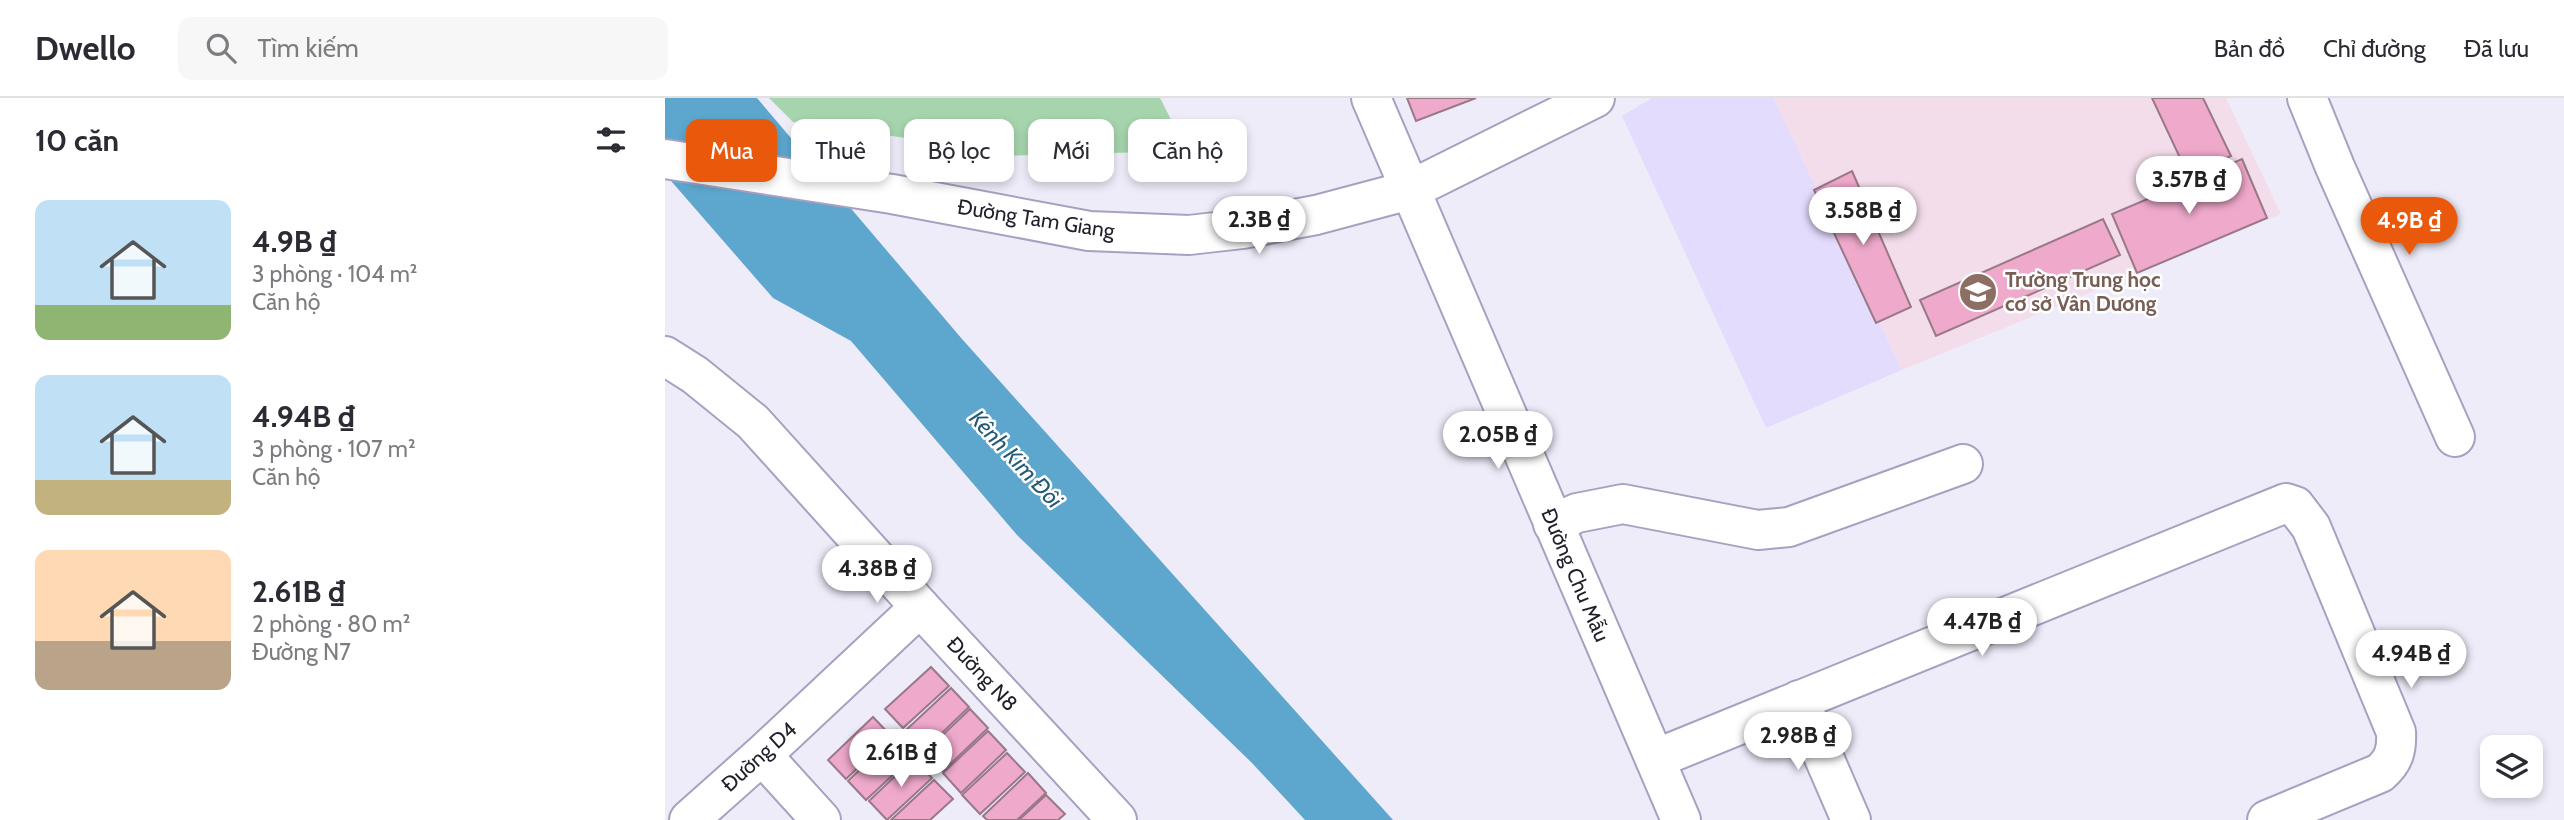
<!DOCTYPE html>
<html lang="vi">
<head>
<meta charset="utf-8">
<style>
  body { margin:0; font-family:Cabin,sans-serif; background:#f7f7f7; color:#2b2b33; height:100vh; display:flex; flex-direction:column; font-size:26px; white-space:nowrap }
  * { box-sizing:border-box; margin:0 }
  p { font-size:23px; color:#7c7c81 }
  .icon { flex:none; width:38px; height:38px; fill:none; stroke:currentColor; stroke-width:2; stroke-linecap:round; stroke-linejoin:round }
  .map { position:relative; flex:1; overflow:hidden }
  .sheet { display:flex; flex-direction:column; background:#fff; width:665px }
  .sheet>* { flex:none }
  .top-card { position:absolute; left:21px; top:21px; width:665px; height:63px; display:flex; gap:14px }
  .tools { position:absolute; left:1815px; top:637px; display:grid; gap:14px }
  .tools a { display:grid; place-items:center; width:63px; height:63px; border-radius:14px; background:#fff; box-shadow:0 4px 10px #0003; font-size:35px }
  .price { position:absolute; translate:-50% -60px; padding:0 16px; border-radius:24px; background:#fff; color:#222; font-size:23px; line-height:46px; filter:drop-shadow(0 2px 4px #0008) }
  .price::after { content:''; position:absolute; left:50%; top:42px; width:21px; height:16px; margin-left:-10px; background:inherit; clip-path:polygon(0 0,100% 0,50% 100%) }
  .price.active { background:#ea580c; color:#fff }
  ul { padding:0; list-style:none }
  li { display:flex; align-items:center; gap:21px; height:175px; padding:0 35px }
  li span { display:grid; place-items:center; flex:none; width:196px; height:140px; border-radius:14px; color:#555 }
  li>.icon { margin-inline-start:auto }
  span .icon { width:84px; height:84px; fill:#fffc; stroke-width:1 }
  li b { font-size:30px }
  h2 { display:flex; justify-content:space-between; align-items:center; height:84px; padding:0 35px; font-size:30px }
  .tag { padding:0 24px; border-radius:14px; background:#fff; box-shadow:0 4px 10px #0003; font-size:24px; line-height:63px }
  .tag.active { background:#ea580c; color:#fff }
  header { display:flex; align-items:center; gap:42px; box-sizing:border-box; height:98px; padding:0 35px; background:#fff; border-bottom:2px solid #e1e1e2 }
  header strong { font-size:33px }
  nav { display:flex; gap:38px; margin-inline-start:auto; font-size:24px }
  .search { width:490px; height:63px; background:#f7f7f7; display:flex; align-items:center; gap:18px; box-sizing:border-box; padding:0 24px; border-radius:14px; color:#7c7c81; font-size:26px }
  main { display:flex; flex:1; min-height:0 }
  .map>svg:first-child { display:block }
  .built { fill:#e4dcfd }
  .education { fill:#f3ddea }
  .green { fill:#a5d4ad }
  .water { fill:#5da7ce }
  .building { fill:#efa9cb; stroke:#997888; stroke-width:2 }
  .lines { fill:none; stroke-linecap:round; stroke-linejoin:round }
  .minor-casing { stroke:#a8a0c0; stroke-width:42 }
  .major-casing { stroke:#a8a0c0; stroke-width:42 }
  .minor { stroke:#fff; stroke-width:38 }
  .major { stroke:#fff; stroke-width:38 }
  .labels { text-anchor:middle; stroke-width:5; stroke-linejoin:round; paint-order:stroke }
  .street-label { font-size:21px; fill:#211e2a; stroke:#fff }
  .education-label { font-size:21px; font-weight:bold; fill:#785e54; stroke:#fff; text-anchor:start }
  .water-label { font-size:23px; font-style:italic; fill:#225a76; stroke:#fff }
</style>
</head>
<body>
<header>
<strong>Dwello</strong>
<div class="search"><svg class="icon" aria-label="search" viewBox="0 0 24 24"><circle cx="10" cy="10" r="6"/><path d="M15 15l6 6"/></svg>Tìm kiếm</div>
<nav><a>Bản đồ</a><a>Chỉ đường</a><a>Đã lưu</a></nav>
</header>
<main>
<section class="sheet">
<h2>10 căn<svg class="icon" aria-label="filters" viewBox="0 0 24 24"><path d="M4 7h16M4 17h16"/><circle cx="9" cy="7" r="2"/><circle cx="15" cy="17" r="2"/></svg></h2>
<ul>
<li><span style="background:linear-gradient(#bfe0f5 75%,#8fb573 0)"><svg class="icon" aria-label="home" viewBox="0 0 24 24"><path d="M3 11l9-7 9 7M6 9v11h12V9"/></svg></span><div><b>4.9B ₫</b><p>3 phòng · 104 m²</p><p>Căn hộ</p></div></li>
<li><span style="background:linear-gradient(#bfe0f5 75%,#c2b280 0)"><svg class="icon" aria-label="home" viewBox="0 0 24 24"><path d="M3 11l9-7 9 7M6 9v11h12V9"/></svg></span><div><b>4.94B ₫</b><p>3 phòng · 107 m²</p><p>Căn hộ</p></div></li>
<li><span style="background:linear-gradient(#ffd9b3 65%,#b9a48a 0)"><svg class="icon" aria-label="home" viewBox="0 0 24 24"><path d="M3 11l9-7 9 7M6 9v11h12V9"/></svg></span><div><b>2.61B ₫</b><p>2 phòng · 80 m²</p><p>Đường N7</p></div></li>
</ul>
</section>
<div class="map">
<svg width="1899" height="722" viewBox="0 0 1899 722">
  <rect width="100%" height="100%" fill="#efecfa"/>
  <!-- built -->
  <polygon class="built" points="987,0 1109,0 1237,272 1101,330 957,18"/>
  <!-- education -->
  <polygon class="education" points="1109,0 1561,0 1616,116 1237,272"/>
  <!-- green -->
  <polygon class="green" points="104,0 495,0 522,53 329,58 241,40 128,24"/>
  <!-- water -->
  <polygon class="water" points="0,0 92,0 297,241 728,722 640,722 587,665 352,437 186,243 108,200 0,76"/>
  <!-- building -->
  <g class="building">
    <polygon points="742,0 811,0 751,23"/>
    <polygon points="1487,0 1538,0 1566,58 1523,77"/>
    <polygon points="1577,61 1602,120 1472,175 1447,116"/>
    <polygon points="1187,73 1246,209 1211,225 1149,92"/>
    <polygon points="1438,121 1455,157 1271,238 1255,202"/>
    <polygon points="266,569 284,588 238,630 220,611"/>
    <polygon points="286,590 304,609 259,652 241,632"/>
    <polygon points="305,611 323,630 278,673 260,654"/>
    <polygon points="208,619 226,638 181,681 163,662"/>
    <polygon points="323,633 341,652 296,695 278,675"/>
    <polygon points="228,640 246,660 201,702 183,683"/>
    <polygon points="342,655 360,674 315,716 297,697"/>
    <polygon points="249,660 267,680 222,722 204,703"/>
    <polygon points="363,675 381,695 352,722 322,722 318,718"/>
    <polygon points="269,682 288,701 265,722 226,722"/>
    <polygon points="381,697 400,716 393,722 354,722"/>
  </g>
  <g class="lines">
    <defs>
      <g id="minor">
        <polyline points="706,0 1016,722"/>
        <polyline points="1642,0 1670,69 1790,339"/>
        <polyline points="0,258 30,277 88,324 255,509 452,722"/>
        <polyline points="888,426 912,415 958,406 1093,432 1124,429 1298,366"/>
        <polyline points="1134,602 1186,722"/>
        <polyline points="97,657 156,722"/>
        <path d="M 990,661 L 1621,405 L 1630,408 L 1646,429 L 1731,634 C 1732,652 1729,663 1715,675 L 1602,722"/>
        <polyline points="24,722 97,657 255,509"/>
      </g>
      <polyline id="major" points="0,61 227,96 424,133 524,137 577,131 651,117 745,92 930,0"/>
    </defs>
    <!-- minor casing -->
    <use href="#minor" class="minor-casing"/>
    <!-- major casing -->
    <use href="#major" class="major-casing"/>
    <!-- minor -->
    <use href="#minor" class="minor"/>
    <!-- major -->
    <use href="#major" class="major"/>
  </g>
  <!-- icons -->
  <defs>
    <symbol id="school-disc" viewBox="-11 -11 22 22"><circle r="9.5" fill="#8d6e63" stroke="#fff"/><path d="M0-5L7-2L0 1L-7-2ZM-4 1L0 2.5L4 1V4Q0 6-4 4Z" fill="#fff"/></symbol>
  </defs>
  <g fill-rule="evenodd">
    <use href="#school-disc" x="1291" y="172" width="44" height="44"/>
  </g>
  <g class="labels">
    <!-- street labels -->
    <g class="street-label">
      <text transform="translate(371 121) rotate(9)" y="7">Đường Tam Giang</text>
      <text transform="translate(910 477) rotate(67)" y="7">Đường Chu Mẫu</text>
      <text transform="translate(317 576) rotate(47)" y="7">Đường N8</text>
      <text transform="translate(94 659) rotate(-42)" y="7">Đường D4</text>
    </g>
    <!-- education labels -->
    <g class="education-label">
      <text x="1340" y="189">Trường Trung học<tspan x="1340" dy="24">cơ sở Vân Dương</tspan></text>
    </g>
    <!-- water labels -->
    <g class="water-label">
      <text transform="translate(351 361) rotate(47)" y="8">Kênh Kim Đôi</text>
    </g>
  </g>
</svg>
<div class="tools">
<a><svg class="icon" aria-label="layers" viewBox="0 0 24 24"><path d="M12 4l9 5-9 5-9-5zM3 14l9 5 9-5"/></svg></a>
</div>
<b class="price" style="left:1524px;top:118px">3.57B ₫</b>
<b class="price" style="left:1198px;top:149px">3.58B ₫</b>
<b class="price" style="left:594px;top:158px">2.3B ₫</b>
<b class="price active" style="left:1744px;top:159px">4.9B ₫</b>
<b class="price" style="left:833px;top:373px">2.05B ₫</b>
<b class="price" style="left:212px;top:507px">4.38B ₫</b>
<b class="price" style="left:1317px;top:560px">4.47B ₫</b>
<b class="price" style="left:1746px;top:592px">4.94B ₫</b>
<b class="price" style="left:1133px;top:674px">2.98B ₫</b>
<b class="price" style="left:236px;top:691px">2.61B ₫</b>
<div class="top-card">
<a class="tag active">Mua</a>
<a class="tag">Thuê</a>
<a class="tag">Bộ lọc</a>
<a class="tag">Mới</a>
<a class="tag">Căn hộ</a>
</div>
</div>
</main>
</body>
</html>
